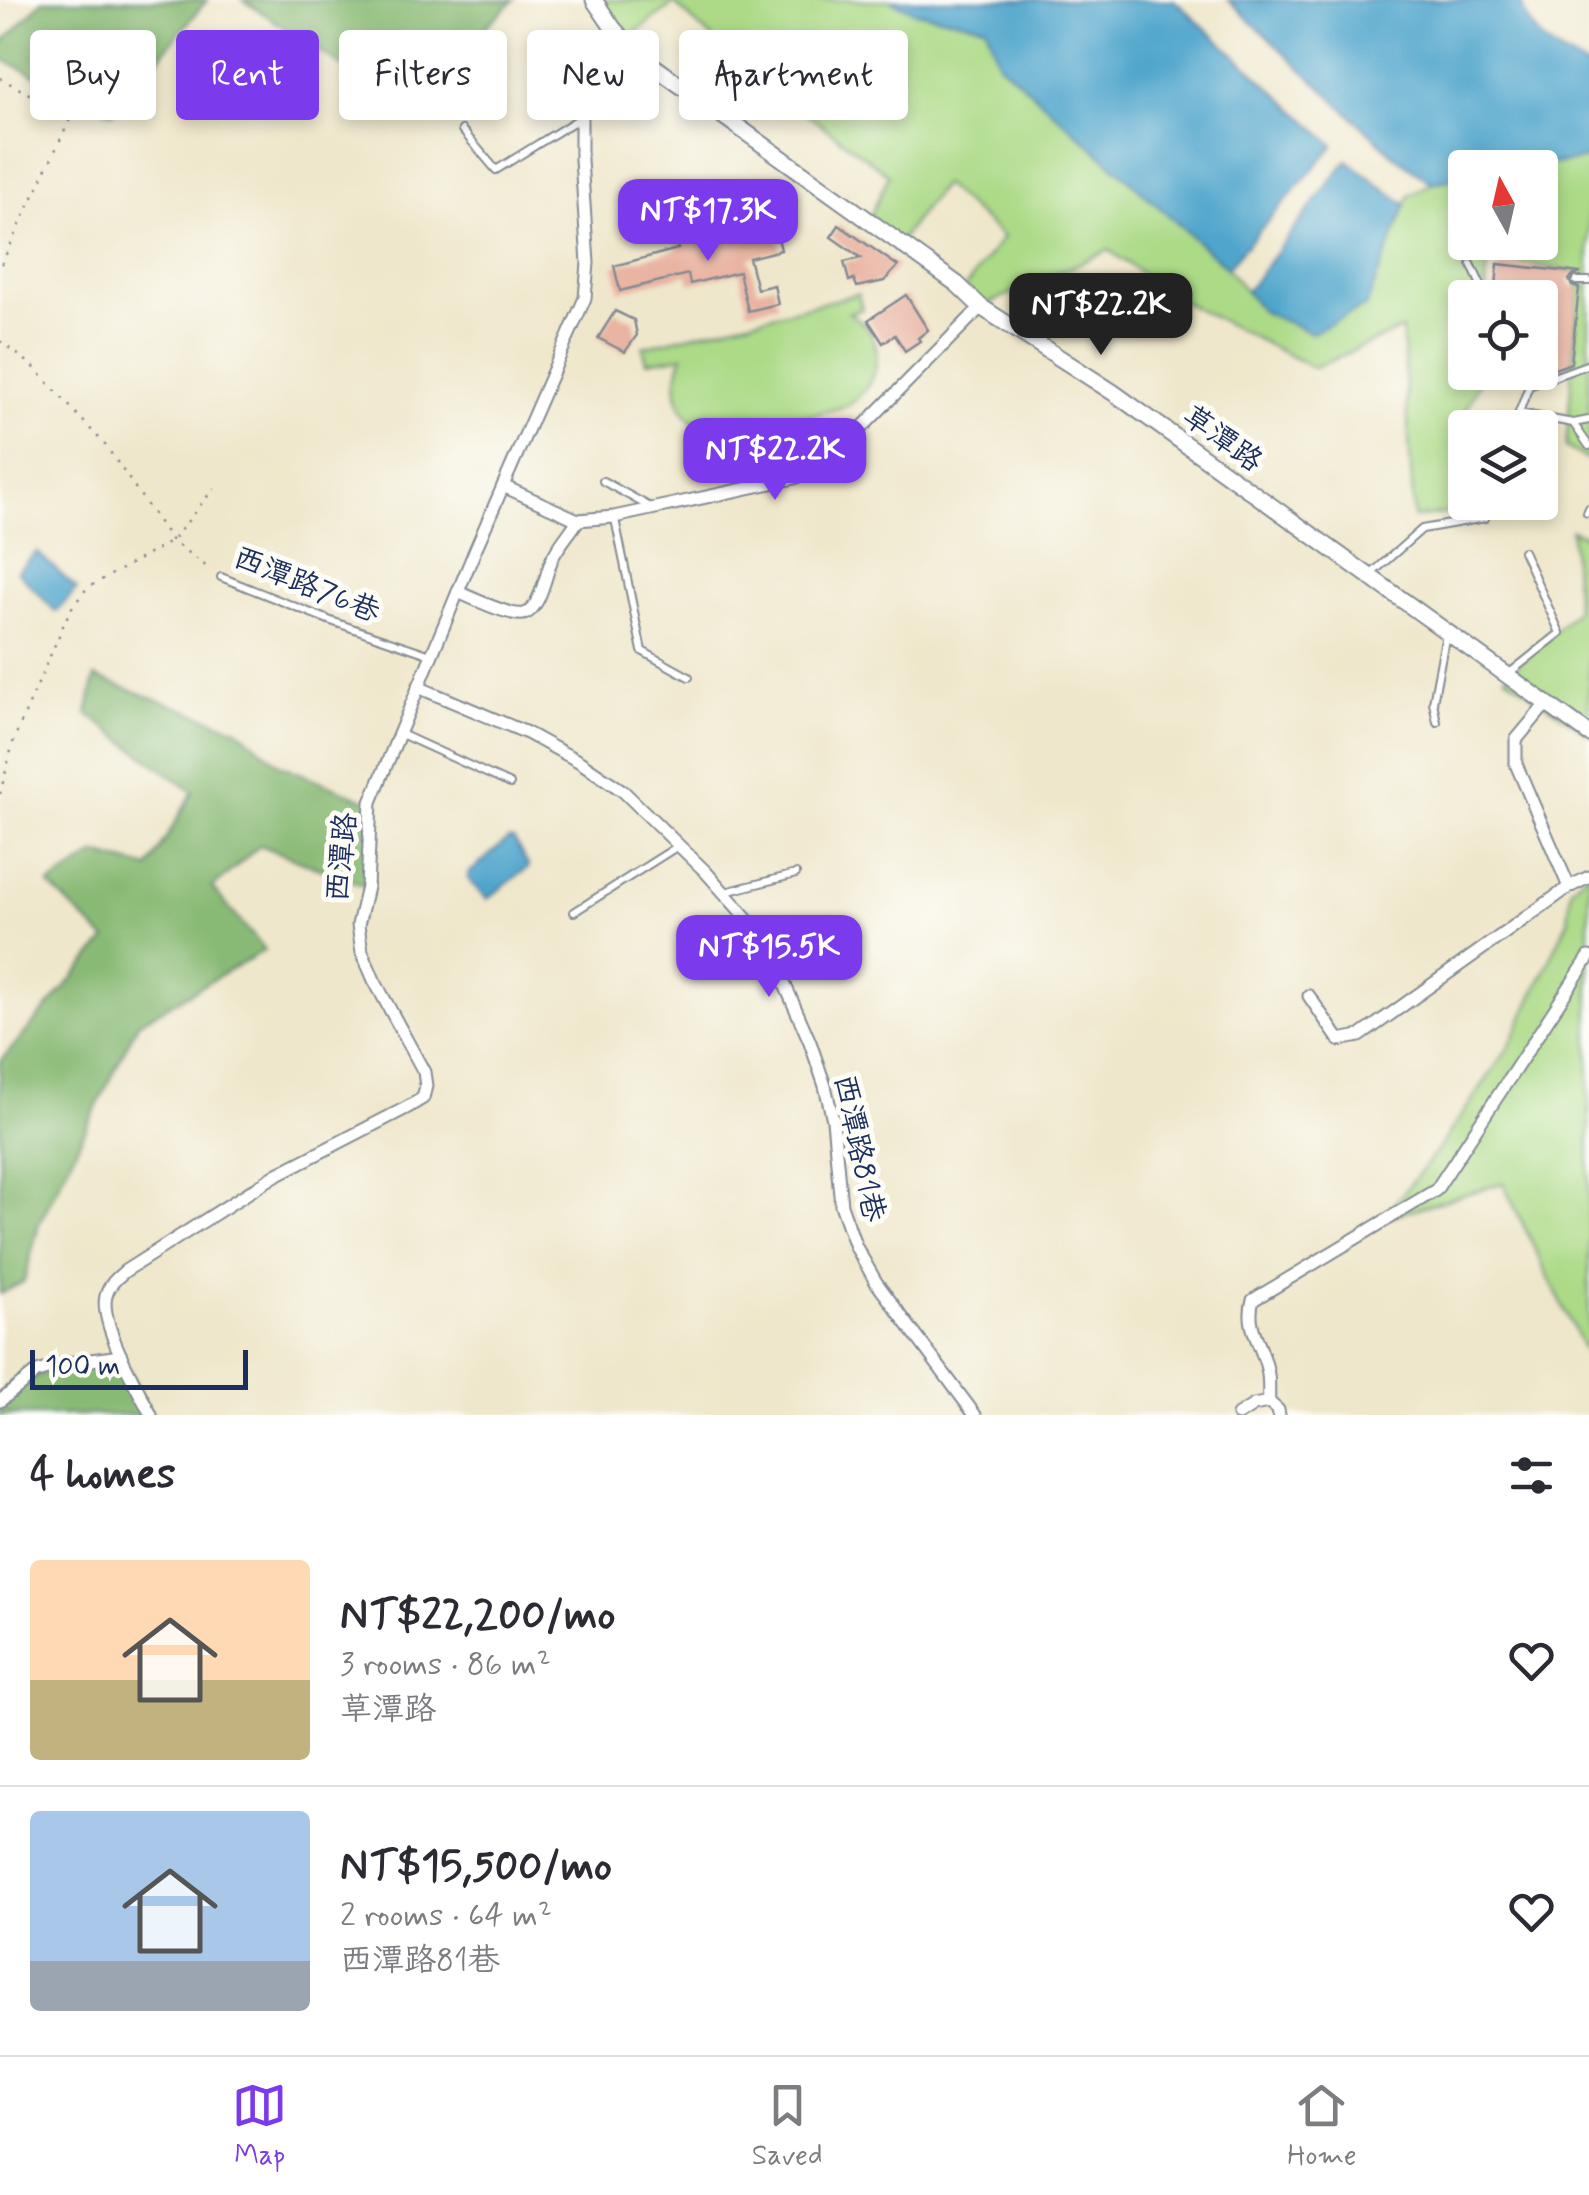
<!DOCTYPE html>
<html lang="en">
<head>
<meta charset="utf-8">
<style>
  body { margin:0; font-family:Mynerve,"LXGW WenKai TC",sans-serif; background:#f7f7f7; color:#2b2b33; height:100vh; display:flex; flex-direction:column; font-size:38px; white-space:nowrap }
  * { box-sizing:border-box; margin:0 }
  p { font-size:32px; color:#7c7c81 }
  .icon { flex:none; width:55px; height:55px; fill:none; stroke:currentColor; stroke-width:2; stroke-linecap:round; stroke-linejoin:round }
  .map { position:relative; height:1415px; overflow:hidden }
  .sheet { display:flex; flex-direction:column; background:#fff; flex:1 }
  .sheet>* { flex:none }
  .banner { position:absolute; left:30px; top:30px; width:1000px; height:90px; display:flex; gap:20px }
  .needle { width:65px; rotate:352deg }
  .fabs { position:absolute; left:1448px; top:150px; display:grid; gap:20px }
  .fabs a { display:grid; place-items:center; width:110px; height:110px; border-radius:10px; background:#fff; box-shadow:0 5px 15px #0003; font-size:50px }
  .scale { position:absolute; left:30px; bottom:25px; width:218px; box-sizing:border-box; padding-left:10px; border:5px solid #1b2f5e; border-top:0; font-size:28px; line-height:35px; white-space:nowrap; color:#1b2f5e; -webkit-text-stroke:8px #fdfcf7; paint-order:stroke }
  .price { position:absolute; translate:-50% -85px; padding:0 22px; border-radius:20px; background:#7c3aed; color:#fff; font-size:32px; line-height:65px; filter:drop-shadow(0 2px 5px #0008) }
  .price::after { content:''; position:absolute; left:50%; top:60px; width:30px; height:22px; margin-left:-15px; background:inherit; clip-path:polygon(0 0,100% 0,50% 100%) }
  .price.on { background:#222; color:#fff }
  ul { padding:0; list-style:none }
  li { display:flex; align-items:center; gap:30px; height:250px; padding:0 30px }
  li+li { border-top:2px solid #e1e1e2 }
  li span { display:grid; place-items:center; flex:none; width:280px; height:200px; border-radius:10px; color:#555 }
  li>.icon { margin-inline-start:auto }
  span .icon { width:120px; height:120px; fill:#fffc; stroke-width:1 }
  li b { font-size:42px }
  h2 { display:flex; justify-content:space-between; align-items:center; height:120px; padding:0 30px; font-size:42px }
  .tag { padding:0 35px; border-radius:10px; background:#fff; box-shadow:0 5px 15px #0003; font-size:35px; line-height:90px }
  .tag.on { background:#7c3aed; color:#fff }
  .dock { display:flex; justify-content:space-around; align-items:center; height:140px; border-top:2px solid #e1e1e2; background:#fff; font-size:28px; color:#7c7c81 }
  .dock a { display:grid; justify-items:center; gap:5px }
  .dock .on { color:#7c3aed }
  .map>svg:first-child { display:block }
  .green { fill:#acda87; stroke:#648472; stroke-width:2.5 }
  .forest { fill:#89ba74; stroke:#527469; stroke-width:2.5 }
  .water { fill:#50a5cc; stroke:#366a95; stroke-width:2.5 }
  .building { fill:#e9b4a2 }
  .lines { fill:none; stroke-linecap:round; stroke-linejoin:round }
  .service-casing { stroke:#858b94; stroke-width:10 }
  .minor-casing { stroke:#858b94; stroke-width:15 }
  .tertiary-casing { stroke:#858b94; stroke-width:19 }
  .path { stroke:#858b94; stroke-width:2.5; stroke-dasharray:2.5 8; stroke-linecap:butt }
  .service { stroke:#fff; stroke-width:6 }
  .minor { stroke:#fff; stroke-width:11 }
  .tertiary { stroke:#fff; stroke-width:15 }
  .labels { text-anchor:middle; stroke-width:10; stroke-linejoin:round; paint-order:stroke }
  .street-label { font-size:30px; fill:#1b2f5e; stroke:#fdfcf7 }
</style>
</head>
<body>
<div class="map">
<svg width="1589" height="1415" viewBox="0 0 1589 1415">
  <rect width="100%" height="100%" fill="#fdfcf7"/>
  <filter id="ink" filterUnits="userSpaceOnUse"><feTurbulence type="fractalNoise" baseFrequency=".01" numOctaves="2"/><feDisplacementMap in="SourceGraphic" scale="20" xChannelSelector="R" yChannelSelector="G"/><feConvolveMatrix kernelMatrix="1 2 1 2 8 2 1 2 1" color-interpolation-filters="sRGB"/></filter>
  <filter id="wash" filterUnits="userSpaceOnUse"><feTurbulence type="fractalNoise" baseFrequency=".0048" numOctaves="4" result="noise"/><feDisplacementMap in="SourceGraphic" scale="40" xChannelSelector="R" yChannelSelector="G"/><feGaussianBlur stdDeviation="2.25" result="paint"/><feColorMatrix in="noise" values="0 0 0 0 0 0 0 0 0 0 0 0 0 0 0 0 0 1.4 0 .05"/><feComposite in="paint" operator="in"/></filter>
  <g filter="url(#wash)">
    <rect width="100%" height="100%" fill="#efe7cb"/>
    <!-- green -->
    <g class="green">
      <path d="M 594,0 L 892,0 L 916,12 L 986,26 L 999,63 L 1227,268 L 1262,312 L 1366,306 L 1409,196 L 1432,183 L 1465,177 L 1465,242 L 1540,242 L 1540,168 L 1518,167 C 1542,163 1565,163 1589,158 L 1589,456 L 1587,459 L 1566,447 L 1580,273 L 1488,257 L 1485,297 L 1465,298 L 1465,372 L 1480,373 L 1479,382 L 1459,425 L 1465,428 L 1465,502 L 1483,503 L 1482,508 L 1414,518 L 1402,329 L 1314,368 L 1174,297 L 1109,250 L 981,307 L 964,289 L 1003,237 L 943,184 L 898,243 L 868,221 L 889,175 L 738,63 L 674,3 L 622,43 Z"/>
      <path d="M 858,294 L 862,309 L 849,313 C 890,336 882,382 847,406 L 742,433 C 691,440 663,402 683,356 L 647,362 L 643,347 Z"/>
      <polygon points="806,421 817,463 742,481 732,439"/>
      <polygon points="1571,530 1589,537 1589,734 1506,676 1576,611"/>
      <polygon points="1589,871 1589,1360 1503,1183 1382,1219 1435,1154 1509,1047 1568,921 1571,888"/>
    </g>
    <!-- forest -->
    <g class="forest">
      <polygon points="43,0 207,0 113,113 0,58 0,46"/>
      <polygon points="243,0 514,0 402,106"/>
      <polygon points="95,677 238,729 280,765 371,802 367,887 260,845 212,888 265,950 138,1023 39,1224 24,1282 0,1294 0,1062 106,940 49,885 96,854 149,868 193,792 87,714"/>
      <path d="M 121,1356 L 151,1415 L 0,1415 L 0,1400 C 34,1368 76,1362 121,1356 Z"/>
    </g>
    <!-- water -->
    <g class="water">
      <polygon points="889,0 1174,0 1334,145 1227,268 999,63 986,26 916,12"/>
      <path d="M 1228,0 L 1520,0 C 1532,40 1554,50 1589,68 L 1589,158 C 1548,167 1507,168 1465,168 L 1465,177 L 1432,183 L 1393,155 Z"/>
      <polygon points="1347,160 1406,205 1366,306 1312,333 1263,312 1246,292"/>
      <polygon points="37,552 77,589 56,612 17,571"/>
      <polygon points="508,839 514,840 529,867 487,899 468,879 468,874"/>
    </g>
    <g id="blocks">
      <!-- building -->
      <g class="building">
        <polygon points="775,225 781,250 749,258 757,289 774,285 778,304 748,311 739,272 690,284 688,274 620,291 614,266 678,249 676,243 716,233 717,240"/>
        <polygon points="839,225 898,266 884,281 857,287 854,279 849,281 844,262 861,258 831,237"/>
        <polygon points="1498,264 1581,273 1572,276 1569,280 1572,286 1579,288 1571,363 1533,377 1531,372 1540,372 1540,298 1495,298"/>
        <polygon points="906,295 928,330 918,338 920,341 905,351 895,335 883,343 868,320"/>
        <polygon points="615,311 634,320 637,335 625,352 598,338"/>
      </g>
    </g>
  </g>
  <g filter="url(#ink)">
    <use href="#blocks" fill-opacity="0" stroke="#858b94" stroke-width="2.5"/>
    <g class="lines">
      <defs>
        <g id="service">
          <polyline points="462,130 496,170 580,118"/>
          <polyline points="1471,264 1487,298"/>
          <polyline points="1576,281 1589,281"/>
          <polyline points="1523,372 1529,386"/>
          <polyline points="1519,413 1573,423 1589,446"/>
          <polyline points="1573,423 1589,420"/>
          <polyline points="1513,428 1529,386 1589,364"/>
          <polyline points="603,481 650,507"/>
          <polyline points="1587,513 1589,508"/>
          <polyline points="615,519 642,651 689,677"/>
          <polyline points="1370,575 1422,529 1485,518 1488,502"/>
          <polyline points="221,577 331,621 431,655"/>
          <polyline points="1507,675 1560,633 1523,551"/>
          <polyline points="1437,722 1433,702 1446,634"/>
          <polyline points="401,734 510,784"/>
          <polyline points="725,892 796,874"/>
          <polyline points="574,912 678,846"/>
        </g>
        <g id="minor">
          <polyline points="503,486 578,520 614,517 794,478 831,459 981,307"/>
          <path d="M 458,592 C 472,598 511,617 524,614 C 540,610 546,573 552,559 C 558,546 570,533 578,520"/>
          <polyline points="418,687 527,733 580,762 623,791 705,871 765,939 810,1042 825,1086 833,1120 841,1205 856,1247 876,1282 975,1415"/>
          <polyline points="1546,704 1516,740 1516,764 1569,887"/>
          <polyline points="1309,996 1339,1040 1360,1036 1569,887 1589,877"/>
          <polyline points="0,1401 37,1372 68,1363 121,1356"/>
          <path d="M 1269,1402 C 1268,1392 1270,1380 1267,1369 C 1262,1344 1245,1327 1253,1300 L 1436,1190 L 1589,957"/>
          <path d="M 151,1415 C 138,1389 99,1324 106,1296 C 109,1284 117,1278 125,1271 L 276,1175 L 408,1107 L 423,1098 L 426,1086 L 424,1072 L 374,980 L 362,952 L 358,925 L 367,887 L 371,802 L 476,548 L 585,298 L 588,263 L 581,160 L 581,118 L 613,28"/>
          <polyline points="1238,1415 1254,1405 1269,1402 1278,1410 1279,1415"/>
        </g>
        <polyline id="tertiary" points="594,0 613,28 634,52 957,284 981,307 1114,393 1589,734"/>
      </defs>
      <!-- service casing -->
      <use href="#service" class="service-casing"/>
      <!-- minor casing -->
      <use href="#minor" class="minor-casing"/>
      <!-- tertiary casing -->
      <use href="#tertiary" class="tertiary-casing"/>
      <!-- path -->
      <g class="path">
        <polyline points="0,78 71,117 0,267"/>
        <polyline points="0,341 33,366 106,446 172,541 211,570"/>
        <polyline points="0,794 14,739 70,610 87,588 172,541 214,488"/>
      </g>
      <!-- service -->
      <use href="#service" class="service"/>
      <!-- minor -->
      <use href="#minor" class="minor"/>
      <!-- tertiary -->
      <use href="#tertiary" class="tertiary"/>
    </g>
  </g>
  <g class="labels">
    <!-- street labels -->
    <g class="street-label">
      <text transform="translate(1223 438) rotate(36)" y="10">草潭路</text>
      <text transform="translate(307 584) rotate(22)" y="10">西潭路76巷</text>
      <text transform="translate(341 857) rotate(-84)" y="10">西潭路</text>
      <text transform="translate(860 1148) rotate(78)" y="10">西潭路81巷</text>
    </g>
  </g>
</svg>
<div class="fabs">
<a><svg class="needle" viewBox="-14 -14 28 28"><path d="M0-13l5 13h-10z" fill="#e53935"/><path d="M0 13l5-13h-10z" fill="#7c7c81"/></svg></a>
<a><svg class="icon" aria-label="locate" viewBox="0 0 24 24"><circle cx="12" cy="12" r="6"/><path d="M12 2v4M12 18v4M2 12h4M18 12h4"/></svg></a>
<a><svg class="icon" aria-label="layers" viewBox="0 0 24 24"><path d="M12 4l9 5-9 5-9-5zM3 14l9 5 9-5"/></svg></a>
</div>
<div class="scale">100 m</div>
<b class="price" style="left:708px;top:264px">NT$17.3K</b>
<b class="price on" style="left:1101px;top:358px">NT$22.2K</b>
<b class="price" style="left:775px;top:503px">NT$22.2K</b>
<b class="price" style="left:769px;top:1000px">NT$15.5K</b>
<div class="banner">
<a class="tag">Buy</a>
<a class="tag on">Rent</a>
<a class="tag">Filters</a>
<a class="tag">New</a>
<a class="tag">Apartment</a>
</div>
</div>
<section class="sheet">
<h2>4 homes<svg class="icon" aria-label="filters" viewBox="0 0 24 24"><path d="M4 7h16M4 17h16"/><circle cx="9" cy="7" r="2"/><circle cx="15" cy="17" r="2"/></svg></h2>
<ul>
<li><span style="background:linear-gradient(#ffd9b3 60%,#c2b280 0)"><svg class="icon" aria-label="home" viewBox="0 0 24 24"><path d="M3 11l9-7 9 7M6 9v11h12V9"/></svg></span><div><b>NT$22,200/mo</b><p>3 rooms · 86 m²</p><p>草潭路</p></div><svg class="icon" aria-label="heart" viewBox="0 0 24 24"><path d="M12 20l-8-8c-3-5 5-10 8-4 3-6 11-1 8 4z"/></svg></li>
<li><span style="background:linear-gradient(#a9c7e8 75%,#9aa5b1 0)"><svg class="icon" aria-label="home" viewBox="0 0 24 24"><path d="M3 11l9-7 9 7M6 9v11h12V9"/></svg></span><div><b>NT$15,500/mo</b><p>2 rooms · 64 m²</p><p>西潭路81巷</p></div><svg class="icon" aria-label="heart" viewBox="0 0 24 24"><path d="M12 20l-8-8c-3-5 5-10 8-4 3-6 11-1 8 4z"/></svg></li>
</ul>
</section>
<nav class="dock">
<a class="on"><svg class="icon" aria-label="map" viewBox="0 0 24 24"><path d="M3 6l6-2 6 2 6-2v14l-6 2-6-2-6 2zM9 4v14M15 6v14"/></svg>Map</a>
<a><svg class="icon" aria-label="saved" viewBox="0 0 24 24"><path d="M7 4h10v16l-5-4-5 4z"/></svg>Saved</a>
<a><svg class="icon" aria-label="home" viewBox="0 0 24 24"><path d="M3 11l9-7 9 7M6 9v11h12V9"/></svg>Home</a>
</nav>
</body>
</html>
